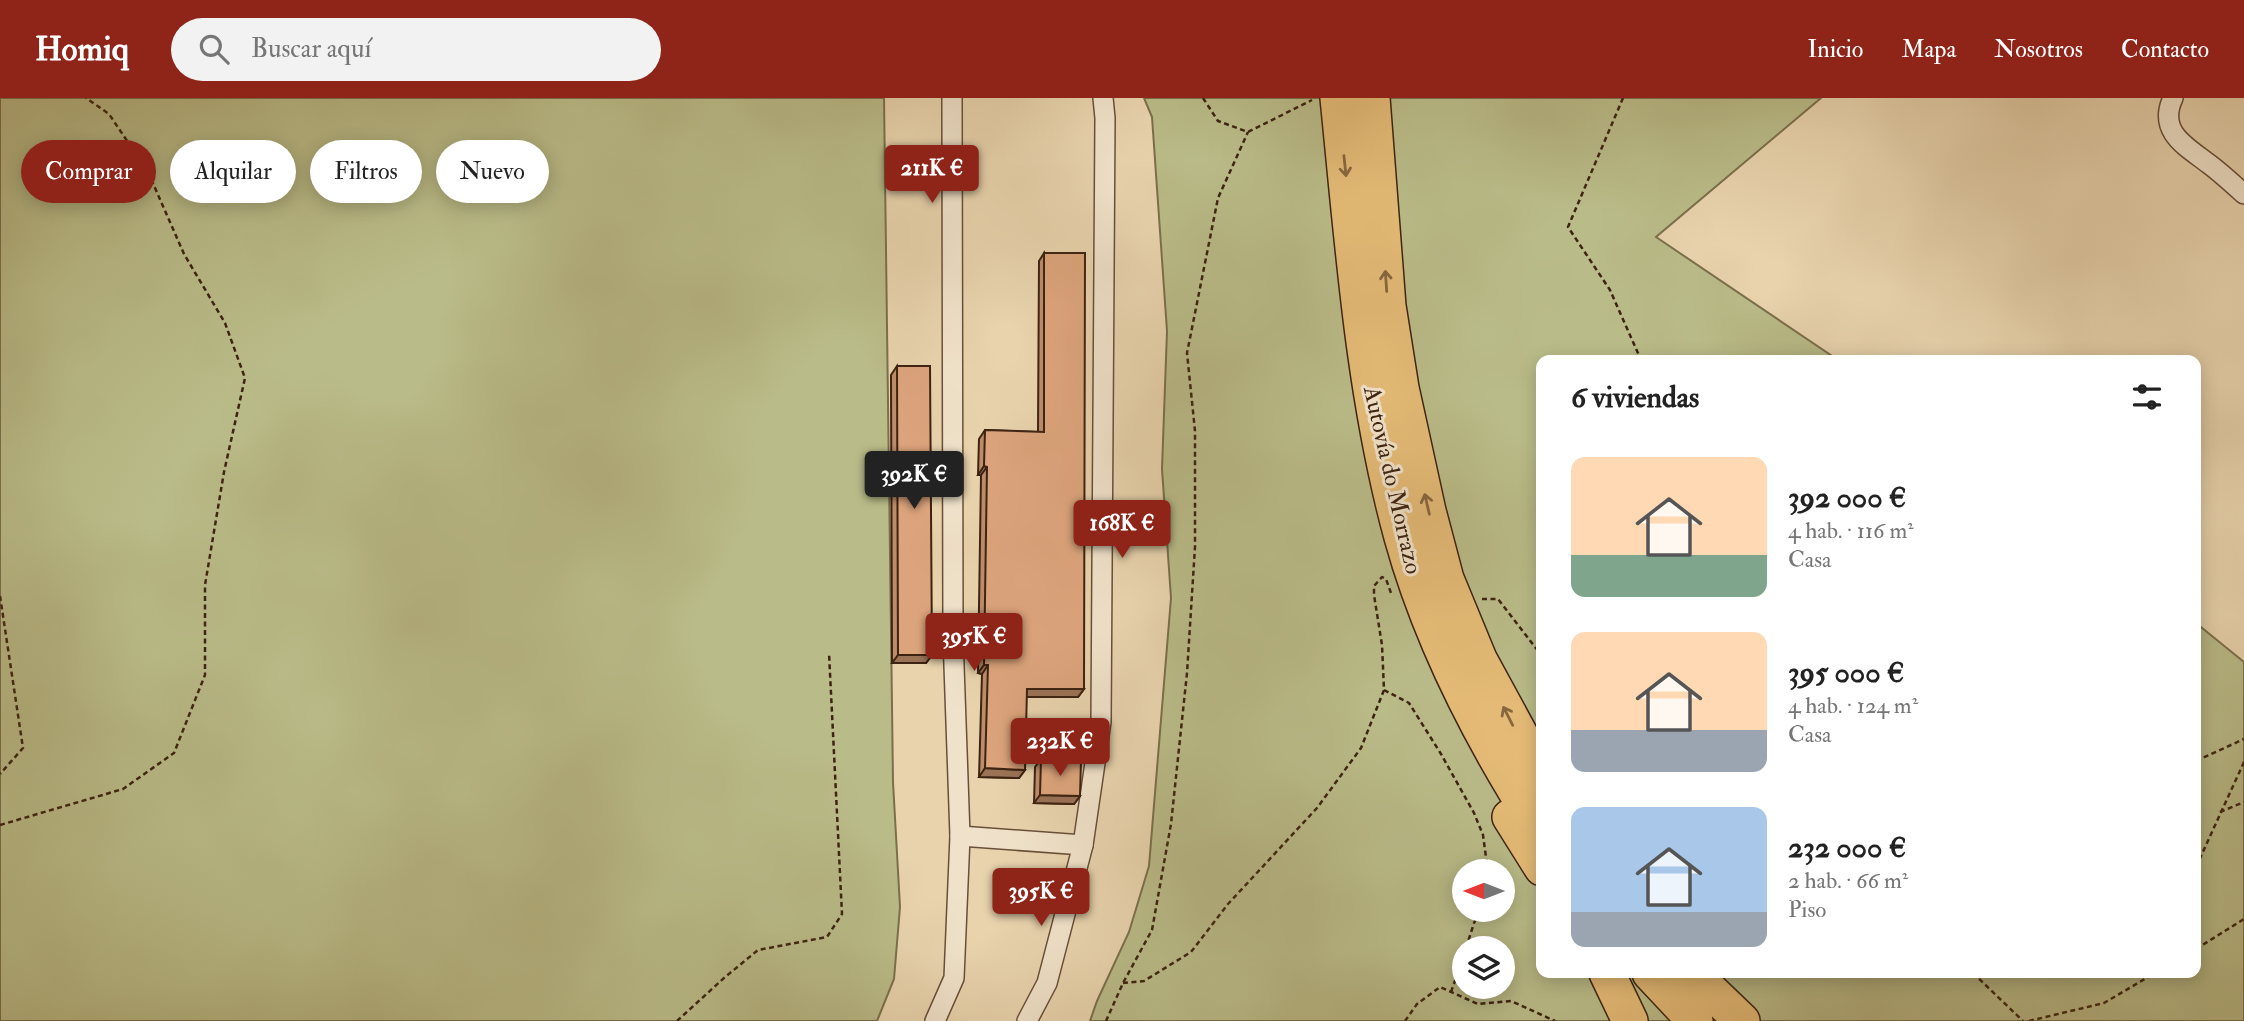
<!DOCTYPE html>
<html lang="es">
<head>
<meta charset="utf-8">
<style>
  body { margin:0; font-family:"IM FELL Double Pica",serif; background:#f2f2f2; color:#222; height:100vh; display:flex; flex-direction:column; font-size:26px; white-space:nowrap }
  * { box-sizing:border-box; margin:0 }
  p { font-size:23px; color:#767676 }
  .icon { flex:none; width:38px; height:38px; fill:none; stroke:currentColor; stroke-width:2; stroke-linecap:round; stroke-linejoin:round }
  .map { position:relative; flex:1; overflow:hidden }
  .drawer { position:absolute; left:1536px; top:257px; width:665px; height:623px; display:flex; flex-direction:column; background:#fff; border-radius:14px; box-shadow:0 4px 18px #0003 }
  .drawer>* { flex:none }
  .top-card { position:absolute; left:21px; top:42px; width:665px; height:63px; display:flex; gap:14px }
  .needle { width:46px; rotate:270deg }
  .controls { position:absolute; left:1452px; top:761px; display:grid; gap:14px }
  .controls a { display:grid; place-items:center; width:63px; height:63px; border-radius:50%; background:#fff; box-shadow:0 4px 18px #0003; font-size:35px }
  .price { position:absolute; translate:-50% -60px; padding:0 16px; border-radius:7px; background:#8f2418; color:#fff; font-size:23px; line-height:46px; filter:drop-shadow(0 2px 4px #0008) }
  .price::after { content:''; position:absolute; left:50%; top:42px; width:21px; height:16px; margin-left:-10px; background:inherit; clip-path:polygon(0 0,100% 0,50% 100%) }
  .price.current { background:#222; color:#fff }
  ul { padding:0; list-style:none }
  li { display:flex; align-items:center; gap:21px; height:175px; padding:0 35px }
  li span { display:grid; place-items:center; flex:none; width:196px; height:140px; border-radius:14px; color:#555 }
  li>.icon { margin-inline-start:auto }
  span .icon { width:84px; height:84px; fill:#fffc; stroke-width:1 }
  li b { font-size:30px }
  h2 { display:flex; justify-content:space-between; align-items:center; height:84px; padding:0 35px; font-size:30px }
  .chip { padding:0 24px; border-radius:32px; background:#fff; box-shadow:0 4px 18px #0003; font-size:24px; line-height:63px }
  .chip.current { background:#8f2418; color:#fff }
  header { display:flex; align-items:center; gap:42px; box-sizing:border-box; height:98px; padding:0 35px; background:#8f2418; color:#fff }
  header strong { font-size:33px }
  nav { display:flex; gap:38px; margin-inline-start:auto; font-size:24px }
  .search { width:490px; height:63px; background:#f2f2f2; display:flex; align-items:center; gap:18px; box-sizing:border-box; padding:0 24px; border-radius:38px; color:#767676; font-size:26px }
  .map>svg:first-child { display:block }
  .green { fill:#b9bb88; stroke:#7b6f4c; stroke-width:2; fill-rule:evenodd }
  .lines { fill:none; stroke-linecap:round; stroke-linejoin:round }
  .minor-casing { stroke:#684f38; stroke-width:22 }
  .motorway-casing { stroke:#3d2311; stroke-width:38 }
  .path { stroke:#3d2311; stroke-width:2.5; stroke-dasharray:5 3.5; stroke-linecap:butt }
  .minor { stroke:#f0e2ca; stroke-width:19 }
  .motorway { stroke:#e4ba76; stroke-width:35 }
  .wall { fill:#bd8d6b; stroke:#3d2311; stroke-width:2 }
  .shaded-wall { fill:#9a7357; stroke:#3d2311; stroke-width:2 }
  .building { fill:#dca47c; stroke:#3d2311; stroke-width:2 }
  .oneway { stroke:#88673e }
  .labels { text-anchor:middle; stroke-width:6; stroke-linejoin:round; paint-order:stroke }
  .street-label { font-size:24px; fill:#3d2311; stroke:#f0e2ca }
</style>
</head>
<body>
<header>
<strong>Homiq</strong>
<div class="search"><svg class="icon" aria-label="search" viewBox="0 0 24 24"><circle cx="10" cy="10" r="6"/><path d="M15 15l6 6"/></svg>Buscar aquí</div>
<nav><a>Inicio</a><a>Mapa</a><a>Nosotros</a><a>Contacto</a></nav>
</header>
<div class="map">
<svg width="2244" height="923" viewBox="0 0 2244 923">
  <rect width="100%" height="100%" fill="#e8d3ad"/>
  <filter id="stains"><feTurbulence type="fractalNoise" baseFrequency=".00286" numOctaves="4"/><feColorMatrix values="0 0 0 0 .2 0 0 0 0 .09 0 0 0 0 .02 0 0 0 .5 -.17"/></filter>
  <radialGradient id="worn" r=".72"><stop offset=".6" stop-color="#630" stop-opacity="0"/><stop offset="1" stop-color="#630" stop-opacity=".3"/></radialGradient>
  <!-- green -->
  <g class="green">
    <polygon points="0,0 884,0 893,684 900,809 894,881 877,923 0,923"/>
    <path d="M 1144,0 L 1821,0 L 1656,139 L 1838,262 L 1542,262 L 1542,875 L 2196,875 L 2196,525 L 2244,564 L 2244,923 L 1090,923 L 1097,903 L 1129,834 L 1149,768 L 1171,500 L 1162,371 L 1167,233 L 1152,19 ZM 1465,774 L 1503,774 L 1503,812 L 1465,812 ZM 1465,850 L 1503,850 L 1503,889 L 1465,889 Z"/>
  </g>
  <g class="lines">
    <defs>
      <g id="minor">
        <path d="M 2173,0 C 2157,34 2187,49 2209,66 C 2221,75 2233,86 2244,96"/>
        <polyline points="960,738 1083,747 1101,624 1105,20 1103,0"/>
        <polyline points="935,923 954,880 960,738 953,539 952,0"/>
        <polyline points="1027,923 1047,885 1083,747"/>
      </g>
      <g id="motorway">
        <path d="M 1338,0 C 1353,147 1363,296 1402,439 C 1431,544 1483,644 1542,735"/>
        <polyline points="1372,0 1388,208 1401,290 1428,413 1446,481 1479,561 1542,677"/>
        <polyline points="1510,719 1542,770"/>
        <polyline points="1607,875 1630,923"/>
        <polyline points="1650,875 1695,923"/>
        <polyline points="1692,875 1742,923"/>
      </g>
    </defs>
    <!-- minor casing -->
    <use href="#minor" class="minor-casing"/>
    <!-- motorway casing -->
    <use href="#motorway" class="motorway-casing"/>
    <!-- path -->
    <g class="path">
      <polyline points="1203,0 1218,23 1248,34 1312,2"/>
      <polyline points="1623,0 1568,129 1610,192 1641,262"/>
      <polyline points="0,498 23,650 0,676"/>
      <polyline points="1482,501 1498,501 1542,558"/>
      <polyline points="1384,592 1409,605 1441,656 1474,715 1483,737 1488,774"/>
      <polyline points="2196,663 2244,641"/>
      <polyline points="2220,714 2244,704"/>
      <polyline points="0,727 123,691 174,655 205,577 205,487 224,374 245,280 225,225 184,156 148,74 109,16 86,0"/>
      <polyline points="2196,769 2244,664"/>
      <polyline points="1466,850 1474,825 1481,812"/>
      <polyline points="2196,851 2244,821"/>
      <polyline points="1973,875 2023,923"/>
      <polyline points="1123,885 1144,883 1191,854 1228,806 1317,710 1361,650 1384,592 1382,547 1374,497 1374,488 1382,479 1386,481 1391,495"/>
      <polyline points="1451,894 1465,855"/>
      <polyline points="677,923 724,880 758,852 827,839 842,816 829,555"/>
      <polyline points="1106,923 1123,885 1152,832 1171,726 1187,575 1195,449 1195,333 1187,255 1218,100 1248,34"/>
      <polyline points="1405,923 1417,906 1440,889 1478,906 1511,903 1555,923"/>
      <polyline points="2029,923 2104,905 2155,875"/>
    </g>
    <!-- minor -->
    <use href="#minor" class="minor"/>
    <!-- motorway -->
    <use href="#motorway" class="motorway"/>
  </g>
  <!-- wall -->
  <g class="wall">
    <polygon points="1044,155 1084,591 1078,599 1026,599 1025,672 1019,680 979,679 982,576 978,575 981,377 978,377 979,341 985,332 1038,334 1039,163"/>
    <polygon points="897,268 932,557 926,565 892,565 891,277"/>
    <polygon points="1041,661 1080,698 1074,706 1034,705 1035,669"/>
  </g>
  <!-- shaded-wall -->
  <g class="shaded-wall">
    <polygon points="984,368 987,369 981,377 978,377"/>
    <polygon points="898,557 932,557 926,565 892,565"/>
    <polygon points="984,567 988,567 982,576 978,575"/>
    <polygon points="1027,591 1084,591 1078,599 1021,599"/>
    <polygon points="985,670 1025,672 1019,680 979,679"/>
    <polygon points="1040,697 1080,698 1074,706 1034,705"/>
  </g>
  <!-- building -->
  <g class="building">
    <polygon points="1044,155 1085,155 1084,591 1027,591 1025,672 985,670 988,567 984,567 987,369 984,368 985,332 1044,334"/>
    <polygon points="897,268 930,268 932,557 898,557"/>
    <polygon points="1041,661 1081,662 1080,698 1040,697"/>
  </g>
  <!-- one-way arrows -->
  <defs><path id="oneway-shaft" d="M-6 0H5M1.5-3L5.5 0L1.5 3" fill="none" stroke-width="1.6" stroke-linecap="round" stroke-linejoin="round" transform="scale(1.75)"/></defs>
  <g class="oneway">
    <use href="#oneway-shaft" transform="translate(1345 68) rotate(84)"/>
    <use href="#oneway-shaft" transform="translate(1386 183) rotate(-94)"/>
    <use href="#oneway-shaft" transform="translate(1427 406) rotate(-103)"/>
    <use href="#oneway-shaft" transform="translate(1508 618) rotate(-117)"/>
  </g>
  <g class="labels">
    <!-- street labels -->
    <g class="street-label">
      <text transform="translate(1393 382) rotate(77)" y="8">Autovía do Morrazo</text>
    </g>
  </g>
  <rect width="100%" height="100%" filter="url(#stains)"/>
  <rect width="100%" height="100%" fill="url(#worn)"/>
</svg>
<div class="controls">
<a><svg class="needle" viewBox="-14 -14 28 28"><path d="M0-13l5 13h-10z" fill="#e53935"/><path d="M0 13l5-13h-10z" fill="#767676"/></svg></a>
<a><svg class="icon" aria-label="layers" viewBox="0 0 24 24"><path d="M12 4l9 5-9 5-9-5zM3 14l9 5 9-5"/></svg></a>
</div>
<b class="price" style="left:932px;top:107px">211K €</b>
<b class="price current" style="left:914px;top:413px">392K €</b>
<b class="price" style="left:1122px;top:462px">168K €</b>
<b class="price" style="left:974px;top:575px">395K €</b>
<b class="price" style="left:1060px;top:680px">232K €</b>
<b class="price" style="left:1041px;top:830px">395K €</b>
<div class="top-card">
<a class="chip current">Comprar</a>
<a class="chip">Alquilar</a>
<a class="chip">Filtros</a>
<a class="chip">Nuevo</a>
</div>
<section class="drawer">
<h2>6 viviendas<svg class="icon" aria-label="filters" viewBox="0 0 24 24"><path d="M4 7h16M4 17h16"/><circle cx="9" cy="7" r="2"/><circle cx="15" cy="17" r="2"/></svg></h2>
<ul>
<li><span style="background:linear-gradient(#ffd9b3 70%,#7fa58c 0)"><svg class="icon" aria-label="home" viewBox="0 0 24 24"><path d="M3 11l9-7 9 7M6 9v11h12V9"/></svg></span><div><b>392 000 €</b><p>4 hab. · 116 m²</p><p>Casa</p></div></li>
<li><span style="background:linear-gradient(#ffd9b3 70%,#9aa5b1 0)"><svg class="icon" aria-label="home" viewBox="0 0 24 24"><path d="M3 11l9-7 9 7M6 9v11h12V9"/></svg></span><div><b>395 000 €</b><p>4 hab. · 124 m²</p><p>Casa</p></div></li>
<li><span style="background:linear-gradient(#a9c7e8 75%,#9aa5b1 0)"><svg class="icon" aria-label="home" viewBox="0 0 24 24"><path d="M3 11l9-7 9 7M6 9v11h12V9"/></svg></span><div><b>232 000 €</b><p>2 hab. · 66 m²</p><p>Piso</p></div></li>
</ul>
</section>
</div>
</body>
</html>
